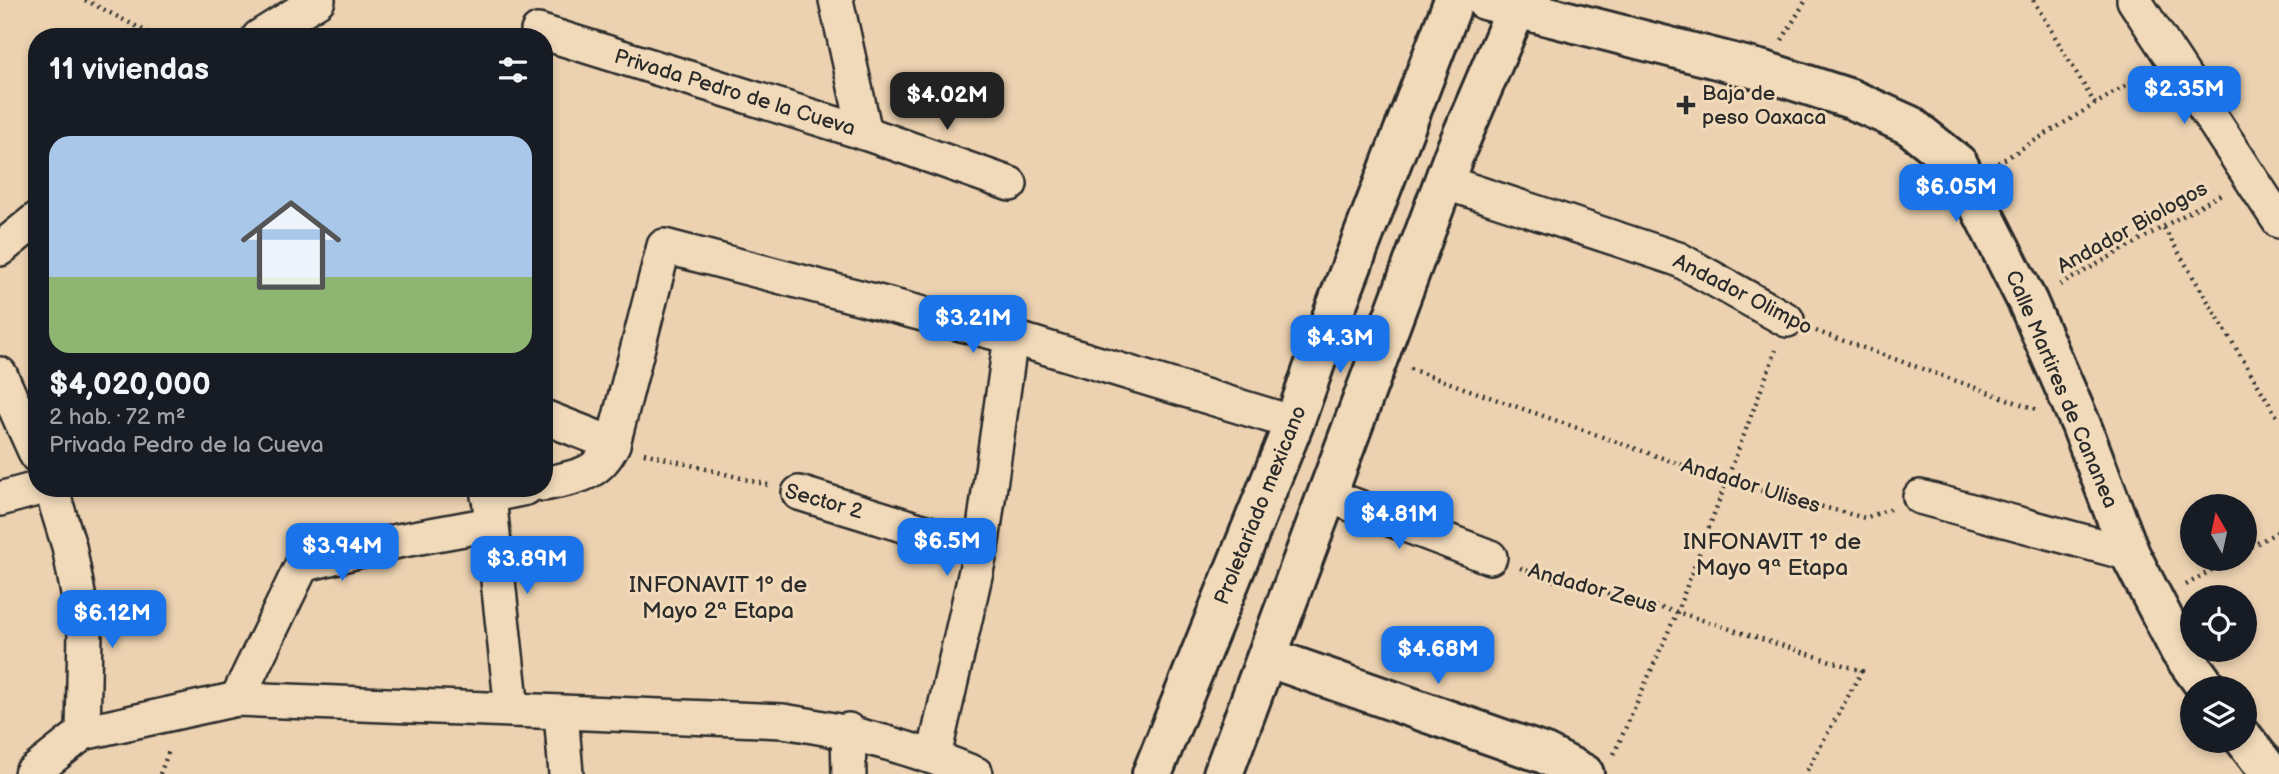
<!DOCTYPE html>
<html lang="es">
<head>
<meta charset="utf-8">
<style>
  body { margin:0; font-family:"Balsamiq Sans",sans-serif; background:#20242c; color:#f1f3f6; height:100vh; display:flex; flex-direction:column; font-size:26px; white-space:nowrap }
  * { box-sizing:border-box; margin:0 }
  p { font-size:23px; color:#9ea1a6 }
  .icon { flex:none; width:38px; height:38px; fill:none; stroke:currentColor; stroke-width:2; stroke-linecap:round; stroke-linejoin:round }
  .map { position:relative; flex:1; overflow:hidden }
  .panel { position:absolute; left:28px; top:28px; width:525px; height:469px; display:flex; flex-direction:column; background:#171b24; border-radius:28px; box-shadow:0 4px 10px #0003 }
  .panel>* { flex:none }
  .needle { width:46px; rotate:351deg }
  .buttons { position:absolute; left:2180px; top:494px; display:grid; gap:14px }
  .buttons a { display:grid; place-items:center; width:77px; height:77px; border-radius:50%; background:#171b24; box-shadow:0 4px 10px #0003; font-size:35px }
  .price { position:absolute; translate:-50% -60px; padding:0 16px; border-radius:14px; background:#1a73e8; color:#fff; font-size:23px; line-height:46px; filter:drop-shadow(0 2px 4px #0008) }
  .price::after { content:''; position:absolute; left:50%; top:42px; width:21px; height:16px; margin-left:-10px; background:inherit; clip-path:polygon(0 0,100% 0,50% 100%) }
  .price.selected { background:#222; color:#fff }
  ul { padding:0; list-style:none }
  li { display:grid; align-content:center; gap:14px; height:371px; padding:0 21px }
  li+li { border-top:2px solid #363941 }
  li span { display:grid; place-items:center; height:217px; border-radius:21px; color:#555 }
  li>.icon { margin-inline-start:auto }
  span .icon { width:126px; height:126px; fill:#fffc; stroke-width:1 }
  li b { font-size:30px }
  h2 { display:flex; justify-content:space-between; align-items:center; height:84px; padding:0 21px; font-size:30px }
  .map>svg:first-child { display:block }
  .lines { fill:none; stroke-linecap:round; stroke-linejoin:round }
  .minor-casing { stroke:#2b2b2b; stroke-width:38 }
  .tertiary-casing { stroke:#2b2b2b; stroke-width:44 }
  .secondary-casing { stroke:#2b2b2b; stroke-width:44 }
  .path { stroke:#2b2b2b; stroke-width:4.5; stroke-dasharray:2 5; stroke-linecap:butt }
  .minor { stroke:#f1daba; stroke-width:33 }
  .tertiary { stroke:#f1daba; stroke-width:38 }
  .secondary { stroke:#f1daba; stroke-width:38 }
  .poi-dot { fill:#2b2b2b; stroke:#f1daba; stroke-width:2.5 }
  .labels { text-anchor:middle; stroke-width:6; stroke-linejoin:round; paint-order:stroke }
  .street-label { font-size:21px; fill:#2b2b2b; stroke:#f1daba }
  .poi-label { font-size:21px; fill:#2b2b2b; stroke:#f1daba; text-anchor:start }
  .neighbourhood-label { font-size:23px; fill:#2b2b2b; stroke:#f1daba }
</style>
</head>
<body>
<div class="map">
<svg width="2279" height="774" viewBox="0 0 2279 774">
  <rect width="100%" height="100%" fill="#ecd2b0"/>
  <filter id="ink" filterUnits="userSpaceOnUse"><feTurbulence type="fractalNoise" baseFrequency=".0143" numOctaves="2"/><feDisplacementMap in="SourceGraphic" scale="14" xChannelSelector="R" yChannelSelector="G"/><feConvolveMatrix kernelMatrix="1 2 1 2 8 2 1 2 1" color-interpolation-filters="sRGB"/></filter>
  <g filter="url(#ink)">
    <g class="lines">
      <defs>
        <g id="minor">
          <polyline points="836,0 865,133"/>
          <polyline points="2134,0 2279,221"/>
          <polyline points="538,31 865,133 1010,184"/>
          <polyline points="259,37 318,0"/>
          <polyline points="1444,182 1678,259 1787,320"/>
          <polyline points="0,249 37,219"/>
          <polyline points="0,374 37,456"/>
          <polyline points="544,417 613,444"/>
          <path d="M 544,484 C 576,477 598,476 613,444 L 664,246 L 1011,337 L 1294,423"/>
          <polyline points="488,488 512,710"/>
          <polyline points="799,493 981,549 934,756"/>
          <polyline points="1327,495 1490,557"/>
          <polyline points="488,496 526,488"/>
          <polyline points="1920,497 2130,554"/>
          <polyline points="0,499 40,488"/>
          <polyline points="981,549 1011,337"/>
          <polyline points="237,699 302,565 398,541 491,524"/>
          <polyline points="561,712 566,774"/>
          <polyline points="848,730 849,774"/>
          <path d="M 83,733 L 237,699 L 783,721 C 850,731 913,747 976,774"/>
          <polyline points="31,774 83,733 85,631 69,546 51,488"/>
        </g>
        <g id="tertiary">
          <polyline points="1485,0 1764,71 1851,99 1909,125 1958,164 2028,303 2081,425 2130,554 2180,651 2207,688"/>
          <polyline points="1267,657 1545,754 1584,774"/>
          <polyline points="2245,740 2271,774"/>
        </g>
        <g id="secondary">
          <polyline points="1152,774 1294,423 1324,338 1454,0"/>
          <polyline points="1223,774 1453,157 1520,0"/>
        </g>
      </defs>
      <!-- minor casing -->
      <use href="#minor" class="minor-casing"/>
      <!-- tertiary casing -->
      <use href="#tertiary" class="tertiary-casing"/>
      <!-- secondary casing -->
      <use href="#secondary" class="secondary-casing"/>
      <!-- path -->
      <g class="path">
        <polyline points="85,0 157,37"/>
        <polyline points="2033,0 2095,104"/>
        <polyline points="1782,40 1806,0"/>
        <polyline points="1998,163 2143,75"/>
        <polyline points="2164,228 2279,420"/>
        <polyline points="2060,285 2223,193"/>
        <polyline points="1816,331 2035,409"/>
        <polyline points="1410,369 1736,484 1865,518 1890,509"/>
        <polyline points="644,453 768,485"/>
        <polyline points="2245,550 2279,531"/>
        <polyline points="1520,568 1552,580 1677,612 1862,671 1805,774"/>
        <polyline points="2186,585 2232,558"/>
        <polyline points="1614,754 1677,612 1776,350"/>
        <polyline points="160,774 170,748"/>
      </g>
      <!-- minor -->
      <use href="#minor" class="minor"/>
      <!-- tertiary -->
      <use href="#tertiary" class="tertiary"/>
      <!-- secondary -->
      <use href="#secondary" class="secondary"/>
    </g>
  </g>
  <!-- markers -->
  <path class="poi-dot" d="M1682.5 94.5h7v7h7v7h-7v7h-7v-7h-7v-7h7z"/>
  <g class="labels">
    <!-- street labels -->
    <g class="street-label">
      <text transform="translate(735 92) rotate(17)" y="7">Privada Pedro de la Cueva</text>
      <text transform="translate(2132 227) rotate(-29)" y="7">Andador Biologos</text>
      <text transform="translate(1743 294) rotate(27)" y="7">Andador Olimpo</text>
      <text transform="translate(2062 389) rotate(67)" y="7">Calle Martires de Cananea</text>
      <text transform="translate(1751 485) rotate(17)" y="7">Andador Ulises</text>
      <text transform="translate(824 501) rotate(16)" y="7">Sector 2</text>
      <text transform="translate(1260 505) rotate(-68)" y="7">Proletariado mexicano</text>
      <text transform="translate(1593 588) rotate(16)" y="7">Andador Zeus</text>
    </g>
    <!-- poi labels -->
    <g class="poi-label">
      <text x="1702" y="100">Baja de<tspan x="1702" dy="24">peso Oaxaca</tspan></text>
    </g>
    <!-- neighbourhood labels -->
    <g class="neighbourhood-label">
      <text x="1772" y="549">INFONAVIT 1º de<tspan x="1772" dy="26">Mayo 9ª Etapa</tspan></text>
      <text x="718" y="592">INFONAVIT 1º de<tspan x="718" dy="26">Mayo 2ª Etapa</tspan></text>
    </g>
  </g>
</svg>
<div class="buttons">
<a><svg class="needle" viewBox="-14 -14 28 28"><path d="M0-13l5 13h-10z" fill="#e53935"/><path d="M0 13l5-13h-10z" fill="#9ea1a6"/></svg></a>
<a><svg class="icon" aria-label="locate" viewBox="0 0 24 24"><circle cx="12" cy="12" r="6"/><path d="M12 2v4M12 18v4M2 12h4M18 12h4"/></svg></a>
<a><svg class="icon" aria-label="layers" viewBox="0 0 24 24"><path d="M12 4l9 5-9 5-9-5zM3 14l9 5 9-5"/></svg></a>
</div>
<b class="price" style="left:2184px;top:126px">$2.35M</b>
<b class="price selected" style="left:947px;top:132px">$4.02M</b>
<b class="price" style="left:1956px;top:224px">$6.05M</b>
<b class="price" style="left:973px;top:355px">$3.21M</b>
<b class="price" style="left:1340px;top:375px">$4.3M</b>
<b class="price" style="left:1399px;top:551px">$4.81M</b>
<b class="price" style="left:947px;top:578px">$6.5M</b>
<b class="price" style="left:342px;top:583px">$3.94M</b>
<b class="price" style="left:527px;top:596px">$3.89M</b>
<b class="price" style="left:112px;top:650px">$6.12M</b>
<b class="price" style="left:1438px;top:686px">$4.68M</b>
<section class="panel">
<h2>11 viviendas<svg class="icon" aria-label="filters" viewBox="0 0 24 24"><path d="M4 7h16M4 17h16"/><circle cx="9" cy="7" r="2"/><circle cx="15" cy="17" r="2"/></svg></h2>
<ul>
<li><span style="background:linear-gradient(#a9c7e8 65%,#8fb573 0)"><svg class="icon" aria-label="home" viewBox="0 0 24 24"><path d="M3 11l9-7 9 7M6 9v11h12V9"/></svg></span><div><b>$4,020,000</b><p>2 hab. · 72 m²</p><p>Privada Pedro de la Cueva</p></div></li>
</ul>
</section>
</div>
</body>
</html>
